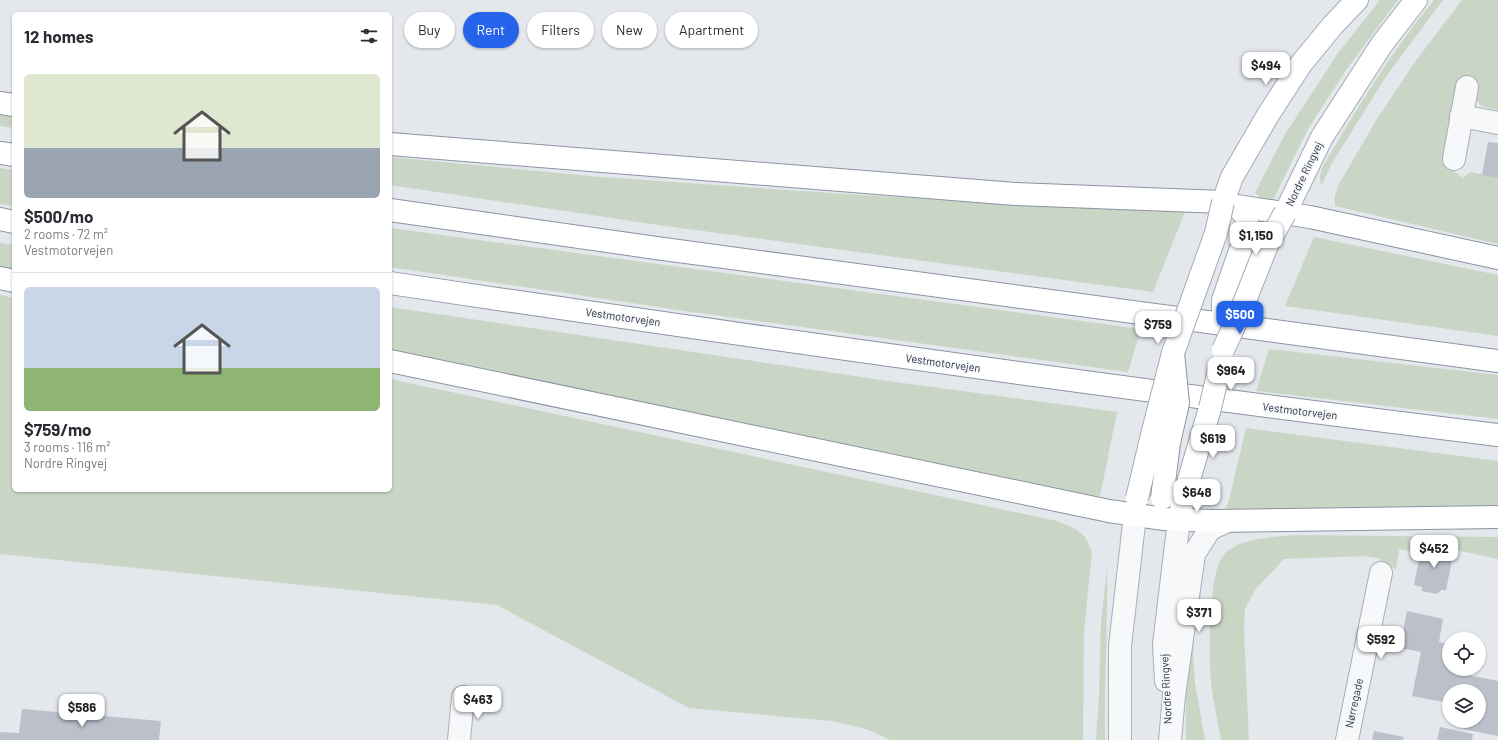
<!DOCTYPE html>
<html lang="en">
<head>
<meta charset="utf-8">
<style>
  body { margin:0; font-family:Barlow,sans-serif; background:#f7f7f7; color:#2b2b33; height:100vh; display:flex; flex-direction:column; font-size:15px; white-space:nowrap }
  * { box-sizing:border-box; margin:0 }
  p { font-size:13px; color:#7c7c81 }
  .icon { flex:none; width:22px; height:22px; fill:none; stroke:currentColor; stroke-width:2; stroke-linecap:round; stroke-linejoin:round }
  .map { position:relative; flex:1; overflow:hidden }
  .sheet { position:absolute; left:12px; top:12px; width:380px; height:480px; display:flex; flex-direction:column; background:#fff; border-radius:6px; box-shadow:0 1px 3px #0004 }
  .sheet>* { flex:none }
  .top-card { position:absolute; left:404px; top:12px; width:380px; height:36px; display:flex; gap:8px }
  .fabs { position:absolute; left:1442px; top:632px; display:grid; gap:8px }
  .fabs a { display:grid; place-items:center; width:44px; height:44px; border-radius:50%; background:#fff; box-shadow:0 1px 3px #0004; font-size:20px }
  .price { position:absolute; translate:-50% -34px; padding:0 9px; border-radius:8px; background:#fff; color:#222; font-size:13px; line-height:26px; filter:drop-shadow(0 1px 2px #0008) }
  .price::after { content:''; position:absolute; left:50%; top:24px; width:12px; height:9px; margin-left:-6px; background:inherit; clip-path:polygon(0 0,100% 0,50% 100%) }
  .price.on { background:#2563eb; color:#fff }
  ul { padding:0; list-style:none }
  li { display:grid; align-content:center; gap:8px; height:212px; padding:0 12px }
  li+li { border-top:1px solid #e1e1e2 }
  li span { display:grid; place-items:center; height:124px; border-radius:6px; color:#555 }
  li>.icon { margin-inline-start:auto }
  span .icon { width:72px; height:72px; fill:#fffc; stroke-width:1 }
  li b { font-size:17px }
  h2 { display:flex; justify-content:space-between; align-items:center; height:48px; padding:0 12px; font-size:17px }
  .pill { padding:0 14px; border-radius:18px; background:#fff; box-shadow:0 1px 3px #0004; font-size:14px; line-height:36px }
  .pill.on { background:#2563eb; color:#fff }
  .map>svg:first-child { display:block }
  .green { fill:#c9d6c5 }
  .building { fill:#bbc0ca }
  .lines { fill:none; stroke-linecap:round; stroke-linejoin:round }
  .minor-casing { stroke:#a9aeb7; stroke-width:24 }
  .major-casing { stroke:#a3abb8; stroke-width:24 }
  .highway-casing { stroke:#8b94a3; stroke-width:24 }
  .minor { stroke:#f7f8fa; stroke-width:22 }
  .major { stroke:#fff; stroke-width:22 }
  .highway { stroke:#fff; stroke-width:22 }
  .major-bridge-casing { stroke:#a3abb8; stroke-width:24; stroke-linecap:butt }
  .highway-bridge-casing { stroke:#8b94a3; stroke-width:24; stroke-linecap:butt }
  .major-bridge { stroke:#fff; stroke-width:22 }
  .highway-bridge { stroke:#fff; stroke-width:22 }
  .labels { text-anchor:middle; stroke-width:3; stroke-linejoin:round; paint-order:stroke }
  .street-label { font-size:11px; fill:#2b3445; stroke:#f4f6f9 }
</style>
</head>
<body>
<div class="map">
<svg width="1498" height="740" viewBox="0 0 1498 740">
  <rect width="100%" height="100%" fill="#e4e7ec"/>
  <!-- green -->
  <g class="green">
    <polygon points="1380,0 1398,0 1346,70 1308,129 1274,198 1264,201 1255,193 1284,136 1338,53"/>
    <path d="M 1434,0 L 1443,0 L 1387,75 L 1332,163 L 1321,186 L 1320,177 L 1322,168 C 1356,110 1391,52 1434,0 Z"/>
    <path d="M 1462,0 L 1498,0 L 1498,110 C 1479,106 1478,107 1472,87 L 1444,163 L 1463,178 L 1470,172 L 1498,177 L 1498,244 L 1335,206 L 1335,196 L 1339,184 L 1377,119 L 1415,62 Z"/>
    <polygon points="0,115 14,116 14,128 0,126"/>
    <polygon points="390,157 601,177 861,195 1185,212 1153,292 658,225 390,185"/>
    <polygon points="0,168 14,170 14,206 0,204"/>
    <polygon points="390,228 1141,329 1128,372 685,311 390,267"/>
    <polygon points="1314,237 1498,275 1498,336 1285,306"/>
    <polygon points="0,243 14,245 14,271 0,268"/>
    <polygon points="0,295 14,298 14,490 390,490 390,379 1057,521 1076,529 1086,538 1092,552 1084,631 1083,740 890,740 866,729 832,721 689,708 497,605 0,554"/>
    <polygon points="390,307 895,382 1117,412 1099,501 390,349"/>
    <polygon points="1269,349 1498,375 1498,419 1256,391"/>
    <polygon points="1246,428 1498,461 1498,512 1237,510 1225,508 1228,504"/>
    <path d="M 1295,535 L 1498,537 L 1498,559 L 1418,542 L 1416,552 L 1399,549 L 1396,569 L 1386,565 L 1378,558 L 1364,556 L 1284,559 L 1255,590 L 1245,609 L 1244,630 L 1249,740 L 1221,740 C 1218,721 1213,702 1211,683 C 1209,657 1208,574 1223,556 C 1237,538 1274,537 1295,535 Z"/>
    <path d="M 1107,567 C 1108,625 1104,682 1105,740 L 1096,740 L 1099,697 L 1101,623 Z"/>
    <polygon points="1195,617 1193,654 1195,683 1205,740 1186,740 1186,671"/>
  </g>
  <!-- building -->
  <g class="building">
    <polygon points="1488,142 1498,143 1498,178 1482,175"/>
    <polygon points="1422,544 1454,550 1446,590 1441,590 1437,594 1422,591 1422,587 1414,585"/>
    <polygon points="1407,611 1443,619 1439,642 1449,644 1449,669 1455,669 1454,672 1498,681 1498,736 1463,729 1465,721 1479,721 1479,691 1449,691 1449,703 1412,696 1421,652 1400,648"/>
    <polygon points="22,709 161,721 159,740 0,740 0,732 19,733"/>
    <polygon points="1440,727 1473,734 1472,740 1437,740"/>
    <polygon points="1374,731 1404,737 1403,740 1372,740"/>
  </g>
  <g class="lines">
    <defs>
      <g id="minor">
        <polyline points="1461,116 1498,123"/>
        <polyline points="1454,159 1467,87"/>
        <polyline points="1166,681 1164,644 1179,520"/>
        <polyline points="459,740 463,697"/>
        <polyline points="1120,740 1120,646 1135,515"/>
        <polyline points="1170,740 1174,696 1194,554 1210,529 1228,521"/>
        <polyline points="1347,740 1381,573"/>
      </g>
      <g id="major">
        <polyline points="1223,202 1232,177 1268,115 1301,64 1333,25 1357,0"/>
        <polyline points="1285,213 1322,137 1382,44 1416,0"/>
        <polyline points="1223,320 1223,300 1247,231 1247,218 1237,206"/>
        <polyline points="1179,520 1183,500 1210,408"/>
      </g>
      <g id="highway">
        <polyline points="0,103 14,105"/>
        <polyline points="390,144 1015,194 1223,202 1237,206 1310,217 1498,258"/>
        <polyline points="0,153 14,155"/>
        <polyline points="390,210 656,248 1498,361"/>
        <polyline points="0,219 14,222"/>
        <polyline points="0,278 14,281"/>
        <path d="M 390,283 C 759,338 1128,390 1498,435"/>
        <polyline points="390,361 1109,511 1164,519 1212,521 1498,517"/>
      </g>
    </defs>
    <!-- minor casing -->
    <use href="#minor" class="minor-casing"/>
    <!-- major casing -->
    <use href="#major" class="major-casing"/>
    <!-- highway casing -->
    <use href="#highway" class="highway-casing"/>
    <!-- minor -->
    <use href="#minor" class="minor"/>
    <!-- major -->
    <use href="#major" class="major"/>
    <!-- highway -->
    <use href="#highway" class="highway"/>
    <defs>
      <g id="major-bridge">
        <polyline points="1223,350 1238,318 1267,245 1285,213"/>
        <polyline points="1210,408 1220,366"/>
        <polyline points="1137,498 1152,435 1173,353 1216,233 1223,202"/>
      </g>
      <polyline id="highway-bridge" points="1162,498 1169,443 1178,403 1173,353"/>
    </defs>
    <!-- major-bridge casing -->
    <use href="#major-bridge" class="major-bridge-casing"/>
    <!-- highway-bridge casing -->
    <use href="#highway-bridge" class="highway-bridge-casing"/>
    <!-- major-bridge -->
    <use href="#major-bridge" class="major-bridge"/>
    <!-- highway-bridge -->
    <use href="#highway-bridge" class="highway-bridge"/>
  </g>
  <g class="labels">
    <!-- street labels -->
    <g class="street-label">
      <text transform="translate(1304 174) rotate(-64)" y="4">Nordre Ringvej</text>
      <text transform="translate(623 317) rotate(8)" y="4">Vestmotorvejen</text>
      <text transform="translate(943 363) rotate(8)" y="4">Vestmotorvejen</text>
      <text transform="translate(1300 411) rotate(7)" y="4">Vestmotorvejen</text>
      <text transform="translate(1166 689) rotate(-93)" y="4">Nordre Ringvej</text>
      <text transform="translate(1354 703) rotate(-78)" y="4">Nørregade</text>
    </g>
  </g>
</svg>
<div class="fabs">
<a><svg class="icon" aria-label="locate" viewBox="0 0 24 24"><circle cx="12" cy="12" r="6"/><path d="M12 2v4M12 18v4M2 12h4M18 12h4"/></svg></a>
<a><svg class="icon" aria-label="layers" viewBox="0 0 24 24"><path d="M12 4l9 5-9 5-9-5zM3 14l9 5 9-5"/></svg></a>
</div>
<b class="price" style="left:1266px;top:86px">$494</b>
<b class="price" style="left:1256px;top:256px">$1,150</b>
<b class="price on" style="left:1240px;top:335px">$500</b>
<b class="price" style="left:1158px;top:345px">$759</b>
<b class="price" style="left:1231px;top:391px">$964</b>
<b class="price" style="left:1213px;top:459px">$619</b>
<b class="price" style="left:1197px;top:513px">$648</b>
<b class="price" style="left:1434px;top:569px">$452</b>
<b class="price" style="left:1199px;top:633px">$371</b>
<b class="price" style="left:1381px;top:660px">$592</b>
<b class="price" style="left:478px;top:720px">$463</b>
<b class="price" style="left:82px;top:728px">$586</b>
<div class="top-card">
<a class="pill">Buy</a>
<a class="pill on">Rent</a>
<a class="pill">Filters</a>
<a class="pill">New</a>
<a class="pill">Apartment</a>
</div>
<section class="sheet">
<h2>12 homes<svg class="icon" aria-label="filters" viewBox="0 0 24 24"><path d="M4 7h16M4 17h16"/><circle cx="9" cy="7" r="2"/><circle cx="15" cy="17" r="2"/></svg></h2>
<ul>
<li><span style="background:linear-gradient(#dfe7d0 60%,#9aa5b1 0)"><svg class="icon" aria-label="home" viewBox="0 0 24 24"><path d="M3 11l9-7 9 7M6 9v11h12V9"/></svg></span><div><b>$500/mo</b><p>2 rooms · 72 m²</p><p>Vestmotorvejen</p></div></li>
<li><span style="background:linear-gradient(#c9d6e8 65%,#8fb573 0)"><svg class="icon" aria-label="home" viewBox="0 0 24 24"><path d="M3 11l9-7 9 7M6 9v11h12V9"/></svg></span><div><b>$759/mo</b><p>3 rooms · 116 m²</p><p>Nordre Ringvej</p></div></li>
</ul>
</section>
</div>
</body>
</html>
